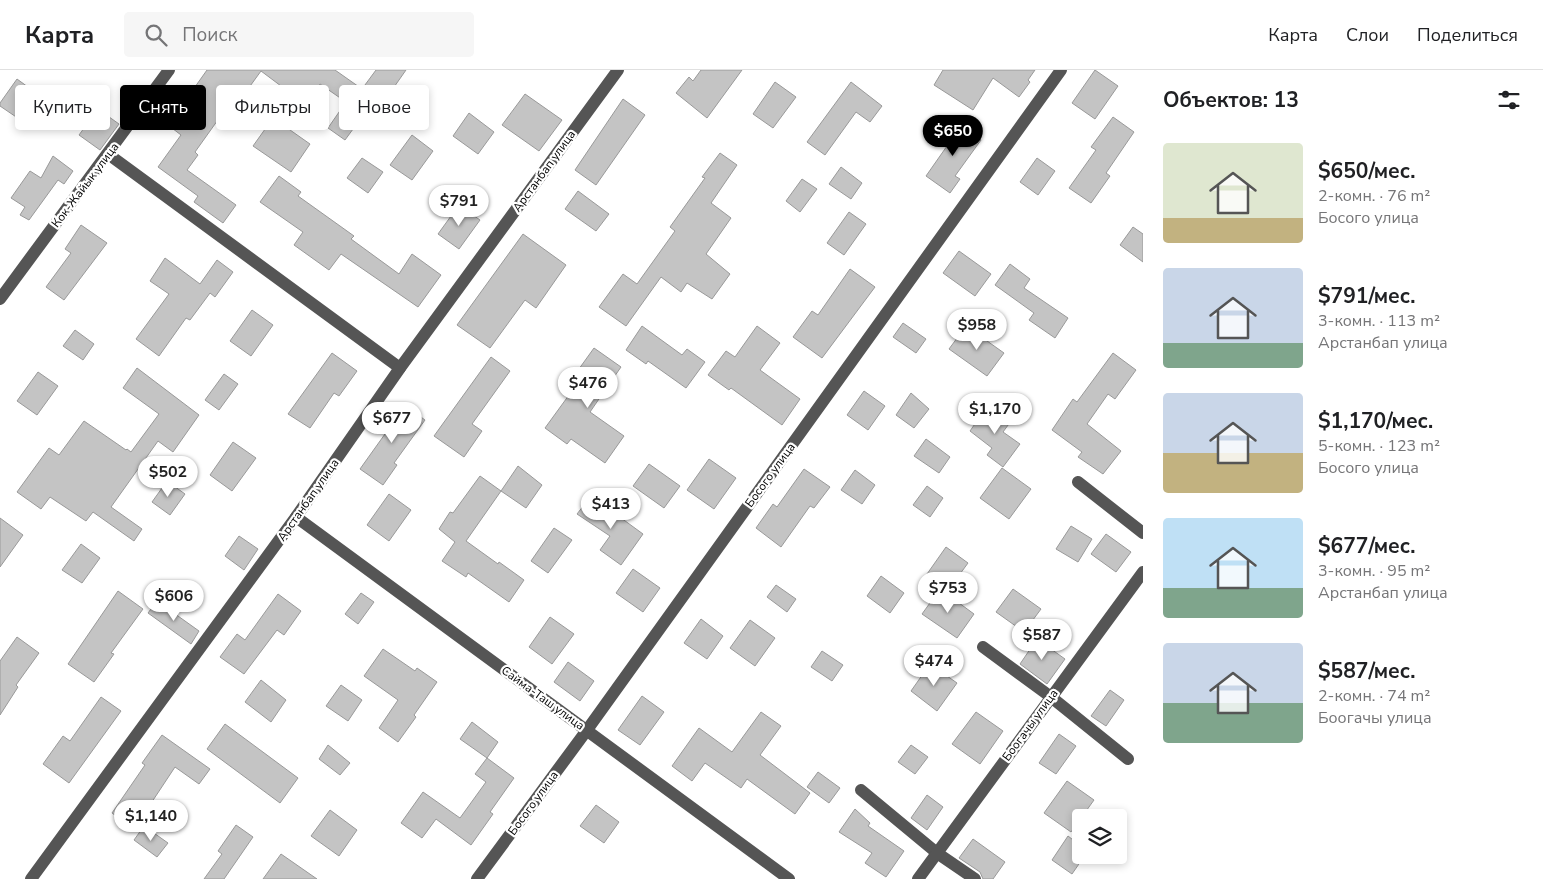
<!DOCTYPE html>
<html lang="ru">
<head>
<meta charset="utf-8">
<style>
  body { margin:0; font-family:"Nunito Sans",sans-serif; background:#f6f6f6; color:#202124; height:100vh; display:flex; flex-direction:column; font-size:19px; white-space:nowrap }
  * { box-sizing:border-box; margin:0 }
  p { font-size:16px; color:#757577 }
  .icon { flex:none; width:28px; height:28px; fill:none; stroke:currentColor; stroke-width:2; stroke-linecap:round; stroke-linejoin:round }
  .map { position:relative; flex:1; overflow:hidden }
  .panel { display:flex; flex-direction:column; background:#fff; width:400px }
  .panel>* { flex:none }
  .banner { position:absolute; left:15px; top:15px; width:475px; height:45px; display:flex; gap:10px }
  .controls { position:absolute; left:1072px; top:739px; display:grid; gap:10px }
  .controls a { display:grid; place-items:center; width:55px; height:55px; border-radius:5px; background:#fff; box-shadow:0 2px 8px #0003; font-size:25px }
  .price { position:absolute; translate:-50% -42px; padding:0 11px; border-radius:18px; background:#fff; color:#222; font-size:16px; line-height:32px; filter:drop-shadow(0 1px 2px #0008) }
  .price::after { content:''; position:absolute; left:50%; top:30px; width:15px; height:11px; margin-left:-8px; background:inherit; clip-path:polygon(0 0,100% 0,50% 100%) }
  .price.current { background:#000; color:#fff }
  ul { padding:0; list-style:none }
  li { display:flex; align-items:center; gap:15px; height:125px; padding:0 20px }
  li span { display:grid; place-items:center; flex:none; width:140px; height:100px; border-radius:5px; color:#555 }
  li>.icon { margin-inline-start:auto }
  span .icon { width:60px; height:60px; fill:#fffc; stroke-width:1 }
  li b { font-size:21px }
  h2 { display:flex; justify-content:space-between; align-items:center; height:60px; padding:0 20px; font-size:21px }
  .pill { padding:0 18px; border-radius:5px; background:#fff; box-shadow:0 2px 8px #0003; font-size:18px; line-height:45px }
  .pill.current { background:#000; color:#fff }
  header { display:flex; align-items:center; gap:30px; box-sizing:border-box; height:70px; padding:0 25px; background:#fff; border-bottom:1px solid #e0e0e0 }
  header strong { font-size:24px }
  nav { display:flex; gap:28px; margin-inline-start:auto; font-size:18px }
  .search { width:350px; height:45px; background:#f6f6f6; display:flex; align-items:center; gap:12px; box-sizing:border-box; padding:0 18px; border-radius:5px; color:#757577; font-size:19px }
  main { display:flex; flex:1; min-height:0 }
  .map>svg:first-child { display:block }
  .building { fill:#c4c4c4; stroke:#999 }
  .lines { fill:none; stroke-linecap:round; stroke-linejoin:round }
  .minor { stroke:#555; stroke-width:12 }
  .labels { text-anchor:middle; stroke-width:4.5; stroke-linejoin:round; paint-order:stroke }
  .street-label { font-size:12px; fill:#000; stroke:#fff }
</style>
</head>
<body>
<header>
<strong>Карта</strong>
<div class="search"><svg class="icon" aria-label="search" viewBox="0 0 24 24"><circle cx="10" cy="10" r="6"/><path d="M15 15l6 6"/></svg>Поиск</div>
<nav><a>Карта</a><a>Слои</a><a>Поделиться</a></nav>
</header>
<main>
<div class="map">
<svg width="1143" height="809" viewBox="0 0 1143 809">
  <rect width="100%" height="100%" fill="#fff"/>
  <!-- building -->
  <g class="building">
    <polygon points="207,0 335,0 362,19 376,0 406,0 385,30 378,25 345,70 328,58 346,32 320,14 305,34 261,1 240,30 235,26 195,82 198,85 187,100 236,135 223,153 194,132 198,126 158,97 181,65 168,55"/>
    <polygon points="701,0 742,0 707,48 676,23 689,7 693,11"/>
    <polygon points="943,0 1035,0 1028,10 1030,12 1019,27 993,8 973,40 934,15"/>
    <polygon points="1095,0 1118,16 1095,49 1072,33"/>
    <polygon points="17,9 43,28 25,53 0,36 0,33"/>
    <polygon points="775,12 796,27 773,58 753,44"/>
    <polygon points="851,12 882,36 870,52 856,42 825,85 807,72"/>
    <polygon points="525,24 562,50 539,81 502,55"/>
    <polygon points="623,29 645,45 596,115 575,100"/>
    <polygon points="98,39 119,54 100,80 79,65"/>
    <polygon points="469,43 494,62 478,84 453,66"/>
    <polygon points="1113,47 1134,62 1106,103 1110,106 1091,133 1069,118 1096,80 1091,77"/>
    <polygon points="273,48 310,74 291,102 253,76"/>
    <polygon points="957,52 981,70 955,106 960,109 950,123 926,106 947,76 942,72"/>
    <polygon points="412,65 433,81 412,110 390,95"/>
    <polygon points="720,83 737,95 711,133 731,148 706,184 730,204 712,229 687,213 681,222 661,207 626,256 599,237 623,204 637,214 675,161 670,157 705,108 702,107"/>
    <polygon points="53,86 73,101 64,114 58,110 29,150 20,145 25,137 11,128 30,101 41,108"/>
    <polygon points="362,88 383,102 368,123 347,108"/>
    <polygon points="1037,88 1055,101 1038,125 1020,112"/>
    <polygon points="841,97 862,113 851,129 829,114"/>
    <polygon points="279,106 301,122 298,126 354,166 351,169 399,204 412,184 441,205 418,237 341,184 329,200 294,175 303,162 260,132"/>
    <polygon points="802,109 817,119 800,142 786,131"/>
    <polygon points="578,121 609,144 596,161 565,139"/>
    <polygon points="459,135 480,150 459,179 438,164"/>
    <polygon points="849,142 866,154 844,185 827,173"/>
    <polygon points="81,155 107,173 64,230 46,217 71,183 65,179"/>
    <polygon points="1133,157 1143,164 1143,192 1120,175"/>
    <polygon points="523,164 566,195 536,238 525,230 490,278 457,255"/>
    <polygon points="959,181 991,204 975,226 943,203"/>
    <polygon points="165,188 200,214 217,190 233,202 215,227 210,223 190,250 186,248 159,286 136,269 169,224 150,211"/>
    <polygon points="1010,194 1030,209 1024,218 1068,248 1055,268 1029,250 1034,243 995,215"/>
    <polygon points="850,199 875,217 822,288 793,267 812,241 818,245"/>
    <polygon points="252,240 273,255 251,286 230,271"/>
    <polygon points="903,253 926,269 916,283 893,267"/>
    <polygon points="642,256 682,285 687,279 705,292 686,318 648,291 646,294 626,280"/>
    <polygon points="757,256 780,273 760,300 800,329 782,355 731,318 729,320 708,305 726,281 735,287"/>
    <polygon points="966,256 1004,283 987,306 949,279"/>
    <polygon points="75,260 94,274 83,290 63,276"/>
    <polygon points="594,278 621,297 590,342 624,366 605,393 571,369 567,374 545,358 577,314 571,310"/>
    <polygon points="332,283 357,301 339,326 334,323 310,358 288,344"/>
    <polygon points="1113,283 1136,300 1115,329 1108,324 1087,354 1121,381 1103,404 1078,387 1082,382 1052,360 1073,329 1077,332"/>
    <polygon points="491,287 510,301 472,354 482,361 464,387 434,366"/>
    <polygon points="137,298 199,345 173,382 158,371 111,437 142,459 134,471 93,442 86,451 50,427 41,439 17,422 49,378 59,385 84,351 126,380 127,379 131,382 159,344 123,318"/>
    <polygon points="38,302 58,316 37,345 17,331"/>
    <polygon points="224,304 238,314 219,340 205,330"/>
    <polygon points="864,321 885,336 868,360 847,345"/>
    <polygon points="911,323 929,339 914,358 896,345"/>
    <polygon points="403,334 425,350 394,393 397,395 383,415 360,399 385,364 383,362"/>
    <polygon points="988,335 1011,351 1003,362 1020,374 1003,397 987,385 992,378 970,361"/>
    <polygon points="926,369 950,387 939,403 914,386"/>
    <polygon points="233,372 256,388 232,421 210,405"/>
    <polygon points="709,389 736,408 714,439 687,420"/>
    <polygon points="649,394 680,416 664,438 633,416"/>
    <polygon points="518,396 542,415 526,438 501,421"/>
    <polygon points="1002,398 1031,419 1009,449 980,428"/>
    <polygon points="804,399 830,417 814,438 810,436 781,477 756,458 773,434 777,437"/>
    <polygon points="855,400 875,415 862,434 841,420"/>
    <polygon points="480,406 501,421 466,471 498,494 499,492 524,510 509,532 468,503 466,507 442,491 455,472 439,459 450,442 453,443"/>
    <polygon points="167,411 185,424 170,445 152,432"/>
    <polygon points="927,416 943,428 930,447 913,435"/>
    <polygon points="389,424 411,440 389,471 367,455"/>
    <polygon points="591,426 643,464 621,495 600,480 610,466 577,444"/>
    <polygon points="0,448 23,465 0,497"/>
    <polygon points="1071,456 1092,469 1078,492 1056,479"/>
    <polygon points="554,458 572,470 548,503 531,491"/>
    <polygon points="1106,464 1131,482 1116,502 1091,484"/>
    <polygon points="239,466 258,479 244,500 225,486"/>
    <polygon points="81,474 100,488 82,513 62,500"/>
    <polygon points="946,477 968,493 949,519 927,504"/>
    <polygon points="633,499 660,518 643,542 616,523"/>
    <polygon points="881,506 904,523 890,543 867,526"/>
    <polygon points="776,515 796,529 787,542 767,527"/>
    <polygon points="940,519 974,544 957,568 922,544"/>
    <polygon points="1013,519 1041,539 1024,562 996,542"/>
    <polygon points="118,521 143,539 111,583 114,584 94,612 68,594"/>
    <polygon points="361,523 374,532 358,554 345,544"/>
    <polygon points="278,524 301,541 284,565 277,560 244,604 220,587 237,564 245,570"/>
    <polygon points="157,531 199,561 191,574 148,543"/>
    <polygon points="550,547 574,564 552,594 529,577"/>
    <polygon points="701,549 723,566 707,589 684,573"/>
    <polygon points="750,550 775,568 755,596 730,578"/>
    <polygon points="17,567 39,583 16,615 18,617 0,645 0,591"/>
    <polygon points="1037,569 1065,589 1047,614 1020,594"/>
    <polygon points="383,579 415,601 417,598 437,612 414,645 416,647 398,672 379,658 398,630 364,606"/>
    <polygon points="822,581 843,595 832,611 811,597"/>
    <polygon points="568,592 594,611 580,631 554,612"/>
    <polygon points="930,594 957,613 937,641 911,621"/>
    <polygon points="261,610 286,630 271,652 245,632"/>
    <polygon points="341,615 362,630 348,651 326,636"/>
    <polygon points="1110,620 1124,630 1106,656 1091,646"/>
    <polygon points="642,626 664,642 640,675 618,660"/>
    <polygon points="101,627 121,641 69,713 43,694 63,666 70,671"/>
    <polygon points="761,642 781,656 760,685 810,723 795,744 747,709 741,718 705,693 692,711 672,696 699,658 732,682"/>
    <polygon points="976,642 1003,661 980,694 952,674"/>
    <polygon points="472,652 498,672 487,688 460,669"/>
    <polygon points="225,654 298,708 280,733 207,679"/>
    <polygon points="1059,664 1076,676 1056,704 1039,693"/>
    <polygon points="162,665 210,699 199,714 175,697 134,759 112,743 145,695 142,693"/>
    <polygon points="328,675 350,693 340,705 319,689"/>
    <polygon points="911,675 928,687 915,704 898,692"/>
    <polygon points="487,688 514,708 490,742 493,744 471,775 436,749 422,768 401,753 423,722 460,748 486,712 475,704"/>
    <polygon points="818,702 840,718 829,733 807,717"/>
    <polygon points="1067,711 1094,730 1071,762 1044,743"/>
    <polygon points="927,725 943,737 927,760 911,748"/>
    <polygon points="596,735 619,752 604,773 580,756"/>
    <polygon points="855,739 870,753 868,756 904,781 886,807 865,793 872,783 839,762"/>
    <polygon points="330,740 357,760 339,786 311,766"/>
    <polygon points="236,755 253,767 224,809 204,809 222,784 218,781"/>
    <polygon points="144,756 168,773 157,787 134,770"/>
    <polygon points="1068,766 1081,776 1081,791 1072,804 1052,790"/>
    <polygon points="973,769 1005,792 993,809 983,809 980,802 959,788"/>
    <polygon points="281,784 317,809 263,809"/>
  </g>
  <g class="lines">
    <!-- minor -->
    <g class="minor">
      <polyline points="108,84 400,298"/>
      <polyline points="0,229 169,0"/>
      <polyline points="1078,412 1143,463"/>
      <polyline points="296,447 789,809"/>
      <polyline points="983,577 1051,627 1128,689"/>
      <polyline points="861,720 937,783 975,809"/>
      <polyline points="31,809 296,447 400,298 618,0"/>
      <polyline points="477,809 587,660 1061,0"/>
      <polyline points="918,809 1143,502"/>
    </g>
  </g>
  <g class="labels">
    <!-- street labels -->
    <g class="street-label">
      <text transform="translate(544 101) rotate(-54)" y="4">Арстанбап улица</text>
      <text transform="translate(85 115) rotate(-53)" y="4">Кок-Жайык улица</text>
      <text transform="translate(770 405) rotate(-54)" y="4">Босого улица</text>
      <text transform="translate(308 430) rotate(-55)" y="4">Арстанбап улица</text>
      <text transform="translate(543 628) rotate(36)" y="4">Сайма-Таш улица</text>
      <text transform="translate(1030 655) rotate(-54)" y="4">Боогачы улица</text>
      <text transform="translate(533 733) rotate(-54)" y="4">Босого улица</text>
    </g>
  </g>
</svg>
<div class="controls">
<a><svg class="icon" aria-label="layers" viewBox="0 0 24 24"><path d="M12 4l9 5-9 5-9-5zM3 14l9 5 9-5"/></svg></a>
</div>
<b class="price current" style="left:953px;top:87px">$650</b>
<b class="price" style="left:459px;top:157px">$791</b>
<b class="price" style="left:977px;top:281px">$958</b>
<b class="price" style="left:588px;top:339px">$476</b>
<b class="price" style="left:995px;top:365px">$1,170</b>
<b class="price" style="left:392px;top:374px">$677</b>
<b class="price" style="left:168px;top:428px">$502</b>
<b class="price" style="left:611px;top:460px">$413</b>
<b class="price" style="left:948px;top:544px">$753</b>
<b class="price" style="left:174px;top:552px">$606</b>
<b class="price" style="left:1042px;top:591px">$587</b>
<b class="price" style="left:934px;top:617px">$474</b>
<b class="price" style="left:151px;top:772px">$1,140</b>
<div class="banner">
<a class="pill">Купить</a>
<a class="pill current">Снять</a>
<a class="pill">Фильтры</a>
<a class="pill">Новое</a>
</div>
</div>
<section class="panel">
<h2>Объектов: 13<svg class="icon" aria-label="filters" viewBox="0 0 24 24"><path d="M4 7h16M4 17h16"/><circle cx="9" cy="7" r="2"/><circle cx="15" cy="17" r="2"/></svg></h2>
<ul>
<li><span style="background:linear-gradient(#dfe7d0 75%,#c2b280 0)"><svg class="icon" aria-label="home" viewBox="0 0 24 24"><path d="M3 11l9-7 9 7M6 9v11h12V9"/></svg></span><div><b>$650/мес.</b><p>2-комн. · 76 m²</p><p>Босого улица</p></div></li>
<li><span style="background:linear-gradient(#c9d6e8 75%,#7fa58c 0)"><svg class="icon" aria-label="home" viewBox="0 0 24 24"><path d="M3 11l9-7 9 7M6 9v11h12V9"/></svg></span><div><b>$791/мес.</b><p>3-комн. · 113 m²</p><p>Арстанбап улица</p></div></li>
<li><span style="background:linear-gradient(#c9d6e8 60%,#c2b280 0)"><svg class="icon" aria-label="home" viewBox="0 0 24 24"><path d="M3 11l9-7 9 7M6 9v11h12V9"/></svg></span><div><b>$1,170/мес.</b><p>5-комн. · 123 m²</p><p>Босого улица</p></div></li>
<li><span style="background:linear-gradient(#bfe0f5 70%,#7fa58c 0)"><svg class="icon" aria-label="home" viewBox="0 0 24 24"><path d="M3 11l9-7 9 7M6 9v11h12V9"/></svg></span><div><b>$677/мес.</b><p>3-комн. · 95 m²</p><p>Арстанбап улица</p></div></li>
<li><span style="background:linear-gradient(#c9d6e8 60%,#7fa58c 0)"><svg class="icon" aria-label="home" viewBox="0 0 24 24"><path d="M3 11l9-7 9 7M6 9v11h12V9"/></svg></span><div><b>$587/мес.</b><p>2-комн. · 74 m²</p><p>Боогачы улица</p></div></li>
</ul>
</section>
</main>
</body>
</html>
